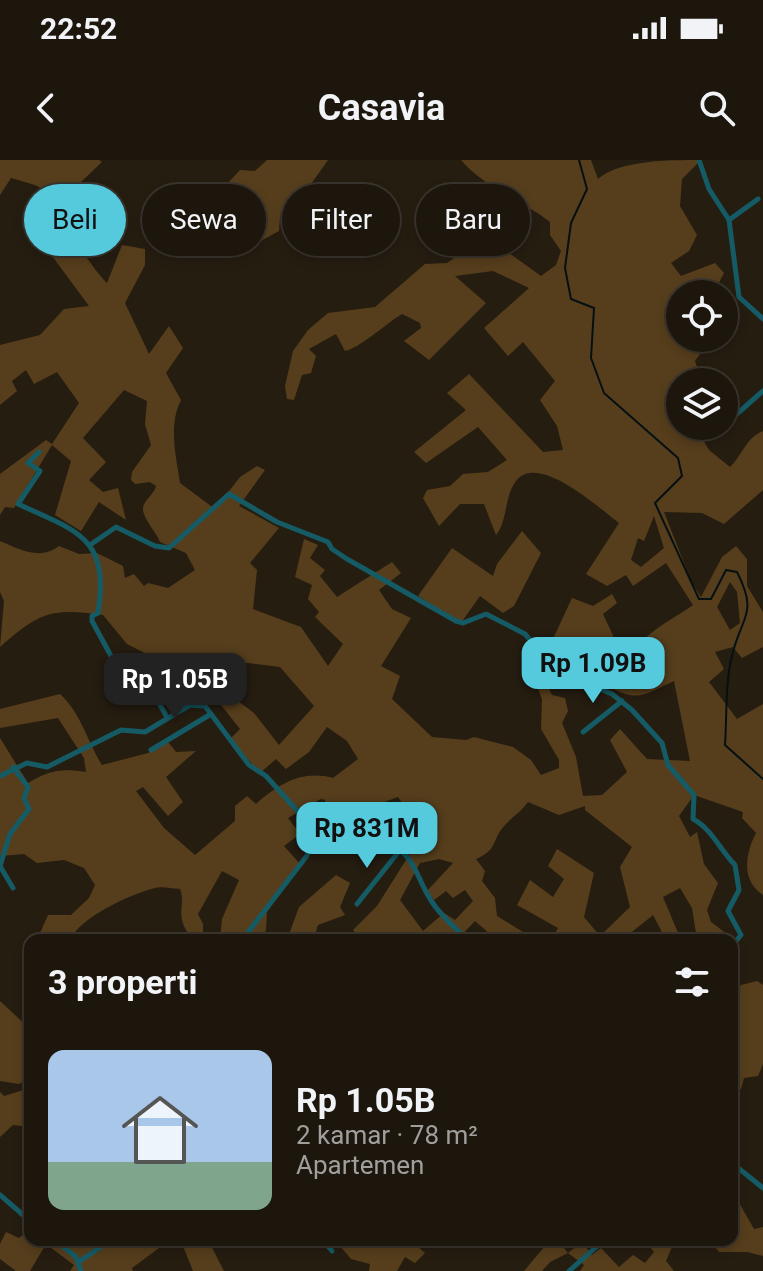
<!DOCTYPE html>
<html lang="id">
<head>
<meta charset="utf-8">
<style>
  body { margin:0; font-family:Roboto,sans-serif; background:#29231b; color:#f1f3f6; height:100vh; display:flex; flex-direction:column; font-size:30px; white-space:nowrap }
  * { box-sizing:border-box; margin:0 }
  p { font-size:26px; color:#a09f9d }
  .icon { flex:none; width:44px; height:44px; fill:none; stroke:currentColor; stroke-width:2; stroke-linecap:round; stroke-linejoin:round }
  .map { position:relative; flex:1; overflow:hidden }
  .panel { position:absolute; left:24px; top:774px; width:714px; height:312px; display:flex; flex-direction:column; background:#1c160d; border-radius:16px; box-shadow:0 4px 12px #0003,0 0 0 2px #3a352e }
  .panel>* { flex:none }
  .hud { position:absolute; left:24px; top:24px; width:716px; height:72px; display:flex; gap:16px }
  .buttons { position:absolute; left:666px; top:120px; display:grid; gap:16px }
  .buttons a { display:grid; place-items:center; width:72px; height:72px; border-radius:50%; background:#1c160d; box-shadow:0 4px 12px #0003,0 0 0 2px #3a352e; font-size:40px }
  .price { position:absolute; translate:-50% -68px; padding:0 18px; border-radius:16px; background:#54cadc; color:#111; font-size:26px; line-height:52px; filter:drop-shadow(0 2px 4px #0008) }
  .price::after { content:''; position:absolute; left:50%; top:48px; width:24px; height:18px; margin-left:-12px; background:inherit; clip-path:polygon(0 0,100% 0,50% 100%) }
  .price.on { background:#222; color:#fff }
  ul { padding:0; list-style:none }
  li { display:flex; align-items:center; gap:24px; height:200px; padding:0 24px }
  li span { display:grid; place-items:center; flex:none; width:224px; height:160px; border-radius:16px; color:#555 }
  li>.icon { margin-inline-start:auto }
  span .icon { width:96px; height:96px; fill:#fffc; stroke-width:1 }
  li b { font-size:34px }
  h2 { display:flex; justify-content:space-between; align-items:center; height:96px; padding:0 24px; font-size:34px }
  .tag { padding:0 28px; border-radius:36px; background:#1c160d; box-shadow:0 4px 12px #0003,0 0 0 2px #3a352e; font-size:28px; line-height:72px }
  .tag.on { background:#54cadc; color:#111 }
  .status { display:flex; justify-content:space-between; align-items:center; height:56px; padding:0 40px; background:#1c160d; direction:ltr }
  .status svg { height:22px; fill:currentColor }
  header { display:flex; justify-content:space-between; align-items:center; height:104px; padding:0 24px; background:#1c160d; font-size:36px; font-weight:700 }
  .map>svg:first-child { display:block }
  .green { fill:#563e1c; fill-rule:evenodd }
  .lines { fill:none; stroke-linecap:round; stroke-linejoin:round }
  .stream { stroke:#051012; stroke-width:2 }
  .street { stroke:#155b65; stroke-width:5 }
</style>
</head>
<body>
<div class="status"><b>22:52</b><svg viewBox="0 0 49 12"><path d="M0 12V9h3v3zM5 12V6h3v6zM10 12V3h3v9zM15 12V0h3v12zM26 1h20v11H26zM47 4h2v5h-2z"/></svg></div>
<header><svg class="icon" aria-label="back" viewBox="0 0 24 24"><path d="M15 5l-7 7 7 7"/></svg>Casavia<svg class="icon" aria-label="search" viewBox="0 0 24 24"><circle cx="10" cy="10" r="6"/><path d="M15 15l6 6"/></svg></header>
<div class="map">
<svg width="763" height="1111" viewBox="0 0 763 1111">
  <rect width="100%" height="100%" fill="#261d11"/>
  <!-- green -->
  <g class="green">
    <polygon points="0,0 99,0 102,2 63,39 35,25 11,18 0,35"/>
    <polygon points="267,0 328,0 304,34 303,42 280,57 279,71 257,83 231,46 221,53 213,39 240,10 255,11"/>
    <path d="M 461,0 L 591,0 L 598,19 C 619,0 670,0 701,0 L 682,19 L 680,46 L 697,75 L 689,91 L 671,103 L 681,116 L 715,103 L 724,113 L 713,134 L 680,134 L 680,178 L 700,178 L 706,186 L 695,201 L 702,222 L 680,222 L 680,266 L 695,266 L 709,290 L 730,307 C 744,293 745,279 763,271 L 763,330 L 724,364 L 702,353 L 664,352 L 691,421 L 701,437 L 722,397 L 736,386 L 747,399 L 747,426 L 763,452 L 763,487 L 742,498 L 733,487 L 715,492 L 724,509 L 709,522 L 737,559 L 763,544 L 763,735 C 741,721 745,694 756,673 L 742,658 L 743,652 L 694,635 L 679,656 L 690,677 L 697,672 L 704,704 L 718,723 L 707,750 L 711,762 L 727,774 L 727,780 L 697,780 L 692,748 L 680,728 L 663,737 L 681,780 L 666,780 L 653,755 L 622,780 L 551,780 L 558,768 L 517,745 L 530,720 L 553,737 L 564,719 L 548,706 L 557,689 L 594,713 L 584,757 L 600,776 L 630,747 L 620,707 L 632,687 L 585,650 L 585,646 L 559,655 L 528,642 C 521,652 512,657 505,665 C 491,680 499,689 476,699 L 485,711 L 482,721 L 495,738 L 497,756 L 536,780 L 497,780 L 475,761 L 457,780 L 360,780 L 353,770 L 377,746 L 411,692 L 431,684 L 398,637 L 382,643 L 366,669 L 325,662 L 325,640 L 321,639 L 288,658 L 300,674 L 284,686 L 300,704 L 267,752 L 266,770 L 260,780 L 220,780 L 222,759 L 239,720 L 222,711 L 198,754 L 203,764 L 203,780 L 184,780 L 188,773 C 175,754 186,745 180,729 C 173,729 161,726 155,728 C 131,734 80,757 70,780 L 37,780 L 48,755 L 71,755 L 89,738 L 95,725 L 84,708 L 64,700 L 37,703 L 24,694 L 0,696 L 0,578 L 28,623 C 49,610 62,608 86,612 L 84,598 L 58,558 L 0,568 L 0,549 L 60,534 C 81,553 87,581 102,605 L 148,593 L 168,582 L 176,592 L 196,591 L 166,617 L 183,642 L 168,656 L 143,627 L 136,631 L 164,668 L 195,695 L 235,661 L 235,646 L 247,636 L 256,644 C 280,623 302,610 333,618 L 358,599 L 347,581 L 327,567 L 309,592 L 286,609 L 276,599 L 260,613 L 230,579 L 240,569 L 218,541 L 231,536 L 254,553 L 279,585 L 314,546 L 280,507 L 248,503 L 222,505 L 213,521 L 194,526 L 180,511 L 127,484 L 103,455 C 51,448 40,452 0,487 L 4,441 L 0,432 L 0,381 C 19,389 40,401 59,386 L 79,394 L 97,393 L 123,406 L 125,418 L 134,414 L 144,426 L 148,423 L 168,428 L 195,410 L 186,393 L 160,382 C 157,373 142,357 143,348 C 144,339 155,334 156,326 L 150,322 L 135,324 L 131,320 L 132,312 L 151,285 L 145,264 L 147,241 L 124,230 L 83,278 L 106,302 L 89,320 L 103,332 L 118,328 L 126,360 L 99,342 L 81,371 L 55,355 L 71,301 L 52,285 L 14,348 L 5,347 L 0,355 L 0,314 L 46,280 L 52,284 L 79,243 L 57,212 L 34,224 L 26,210 L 12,221 L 17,231 L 0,245 L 0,185 L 40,175 L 64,149 L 89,146 L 44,85 L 55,76 C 86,85 88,105 107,123 L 122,85 L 145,89 L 145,105 L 125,143 L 149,194 L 169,166 L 183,188 L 166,213 L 181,240 C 168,266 176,295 180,323 L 215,349 L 240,317 L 257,306 L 265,310 L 239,346 L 279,368 L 250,403 L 257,410 L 253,449 L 301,467 L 328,506 L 343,484 L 315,457 L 319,452 L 308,439 L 312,425 L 295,417 L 304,379 L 318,385 L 310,398 L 325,410 L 320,416 L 337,437 L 392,402 L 401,413 L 379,430 L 392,449 L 411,458 L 381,506 L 400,516 L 392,539 L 432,577 L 466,580 L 474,577 L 513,587 L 531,600 L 541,615 L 559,608 L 559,600 L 541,569 L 542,539 L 533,516 L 540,506 L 553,517 L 547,525 L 552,535 L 565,538 L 568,551 L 562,563 L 576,597 L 583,636 L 602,635 L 627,612 L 610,580 L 620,569 L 647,599 L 690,601 L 674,521 C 645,534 638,544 607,525 L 616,510 L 636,519 L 649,511 L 634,496 C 641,473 674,459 693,445 L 666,403 L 633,426 L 626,415 L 607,426 L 586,414 L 619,363 C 599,348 538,292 516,321 C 504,337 508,360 496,375 L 484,344 L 460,344 L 439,366 L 423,338 L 427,330 L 450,326 L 463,314 L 488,312 L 507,300 L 478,267 L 426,303 L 414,292 L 466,250 L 447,233 L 469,214 L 543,292 L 563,290 L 557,266 L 540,240 L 555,221 L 523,182 L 508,196 L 484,168 L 529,128 L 493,111 L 455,116 L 486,143 L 429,200 L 404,181 L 421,168 L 420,163 L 402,154 C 387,163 358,189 345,191 L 336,174 L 309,189 L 316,196 L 311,213 L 302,215 L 294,240 L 287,239 L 285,226 L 293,191 L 308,170 L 328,153 L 375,147 L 425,104 L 447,103 L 470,87 L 488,89 L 498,85 L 541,116 L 556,105 L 561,91 L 550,75 L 550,62 C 520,39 486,29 461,0 ZM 654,356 L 664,388 L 641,407 L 631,400 L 638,378 L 644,381 ZM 730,422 L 737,432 L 740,463 L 730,470 L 717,447 ZM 439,699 L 453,703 L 427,731 L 434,740 L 446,731 L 453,738 L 465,730 L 473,741 L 455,760 L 444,753 L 423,771 L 400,740 L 420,703 Z"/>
    <polygon points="522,371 541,393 514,446 503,453 480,436 463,460 457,461 418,436 452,388 493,416 497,404"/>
    <polygon points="612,434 617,443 603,454 622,495 603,509 553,479 572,438 593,446"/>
    <polygon points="336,715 350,723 340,747 345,755 318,765 313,780 287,780 299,747"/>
    <polygon points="757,821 763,825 763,904 758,916 744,918 741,929 732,934 732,830 735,834 741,825"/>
    <polygon points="0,841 30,869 30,918 19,924 0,921"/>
    <polygon points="30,928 30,967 13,965 0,977 0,932 4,936"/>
    <polygon points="738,1041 754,1069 763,1067 763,1096 747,1092 719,1092 716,1088 717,1082 712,1080 732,1080 732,1044"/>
    <polygon points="30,1069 30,1080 208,1080 224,1111 193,1111 181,1081 159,1088 132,1108 133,1111 70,1111 74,1105 46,1084 30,1111 16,1111 0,1099 0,1084 6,1072 19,1078"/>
    <polygon points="335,1080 410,1080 425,1093 415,1103 405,1097 397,1111 369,1111 370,1104 351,1099"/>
    <polygon points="550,1080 557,1080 568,1093 582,1082 592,1095 601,1088 619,1107 633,1095 645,1103 654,1092 645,1080 675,1080 666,1101 674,1111 580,1111 584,1105 568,1093 550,1102 542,1111 524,1111"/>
  </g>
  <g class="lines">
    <!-- stream -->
    <path class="stream" d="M 579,0 L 587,29 L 571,63 L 565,108 L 571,139 L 594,148 L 591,198 L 604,233 L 678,298 L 682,316 L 655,343 L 699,439 L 711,439 L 726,410 L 737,412 C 759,455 741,456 732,496 C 725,523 727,557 725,585 L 763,619"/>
    <!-- street -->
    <g class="street">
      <polyline points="699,0 709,29 729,60 739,137 763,159"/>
      <polyline points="729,60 758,39"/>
      <polyline points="738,253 763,231"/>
      <path d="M 39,292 L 28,303 L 40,311 L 18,344 C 76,371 110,376 98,453 L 92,456 L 92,461 L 111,496 C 138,502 154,535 167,557"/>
      <path d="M 90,385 L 116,367 L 155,386 L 169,388 L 229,334 L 277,362 L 328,382 L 332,389 L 347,399 L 456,461 L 463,463 L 486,454 L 525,474 L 544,496 L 585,523 L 612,534 L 632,550 L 662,583 L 668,605 L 694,635 L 693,659 C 712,669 720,690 735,705 L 739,730 L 728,751 L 741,775 L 732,786"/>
      <polyline points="583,572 622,541"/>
      <polyline points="151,590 211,554"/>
      <path d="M 0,616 L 27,603 L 47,607 L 121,570 L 145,572 L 190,545 L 205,546 L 249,605 L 266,616 L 319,675 L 345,685 L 381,681 C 416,691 415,717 432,742 C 442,757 455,768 468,780"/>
      <polyline points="0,706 10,674 29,649 24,638 28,627 13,607"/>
      <polyline points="0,706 13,728"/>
      <polyline points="357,744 400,690"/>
      <polyline points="242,780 306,697 319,675"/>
      <polyline points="732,1003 763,1028"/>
      <polyline points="0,1035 30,1061"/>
      <polyline points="55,1080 76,1097 81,1111"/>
      <polyline points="323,1080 332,1091"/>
      <polyline points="80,1101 111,1080"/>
      <polyline points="569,1111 604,1080"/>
    </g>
  </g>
</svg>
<div class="buttons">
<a><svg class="icon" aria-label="locate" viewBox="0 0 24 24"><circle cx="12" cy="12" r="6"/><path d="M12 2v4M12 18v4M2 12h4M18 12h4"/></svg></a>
<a><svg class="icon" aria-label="layers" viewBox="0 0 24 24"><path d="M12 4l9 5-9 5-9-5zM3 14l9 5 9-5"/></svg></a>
</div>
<b class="price" style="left:593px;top:545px">Rp 1.09B</b>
<b class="price on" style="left:175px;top:561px">Rp 1.05B</b>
<b class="price" style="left:367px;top:710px">Rp 831M</b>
<div class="hud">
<a class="tag on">Beli</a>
<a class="tag">Sewa</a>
<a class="tag">Filter</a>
<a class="tag">Baru</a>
</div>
<section class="panel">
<h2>3 properti<svg class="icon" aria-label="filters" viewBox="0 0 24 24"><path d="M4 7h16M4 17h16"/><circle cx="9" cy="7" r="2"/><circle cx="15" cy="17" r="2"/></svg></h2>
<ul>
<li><span style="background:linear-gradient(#a9c7e8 70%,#7fa58c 0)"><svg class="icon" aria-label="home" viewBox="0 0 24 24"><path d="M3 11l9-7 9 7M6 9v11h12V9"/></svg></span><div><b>Rp 1.05B</b><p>2 kamar · 78 m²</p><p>Apartemen</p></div></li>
</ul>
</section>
</div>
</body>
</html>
